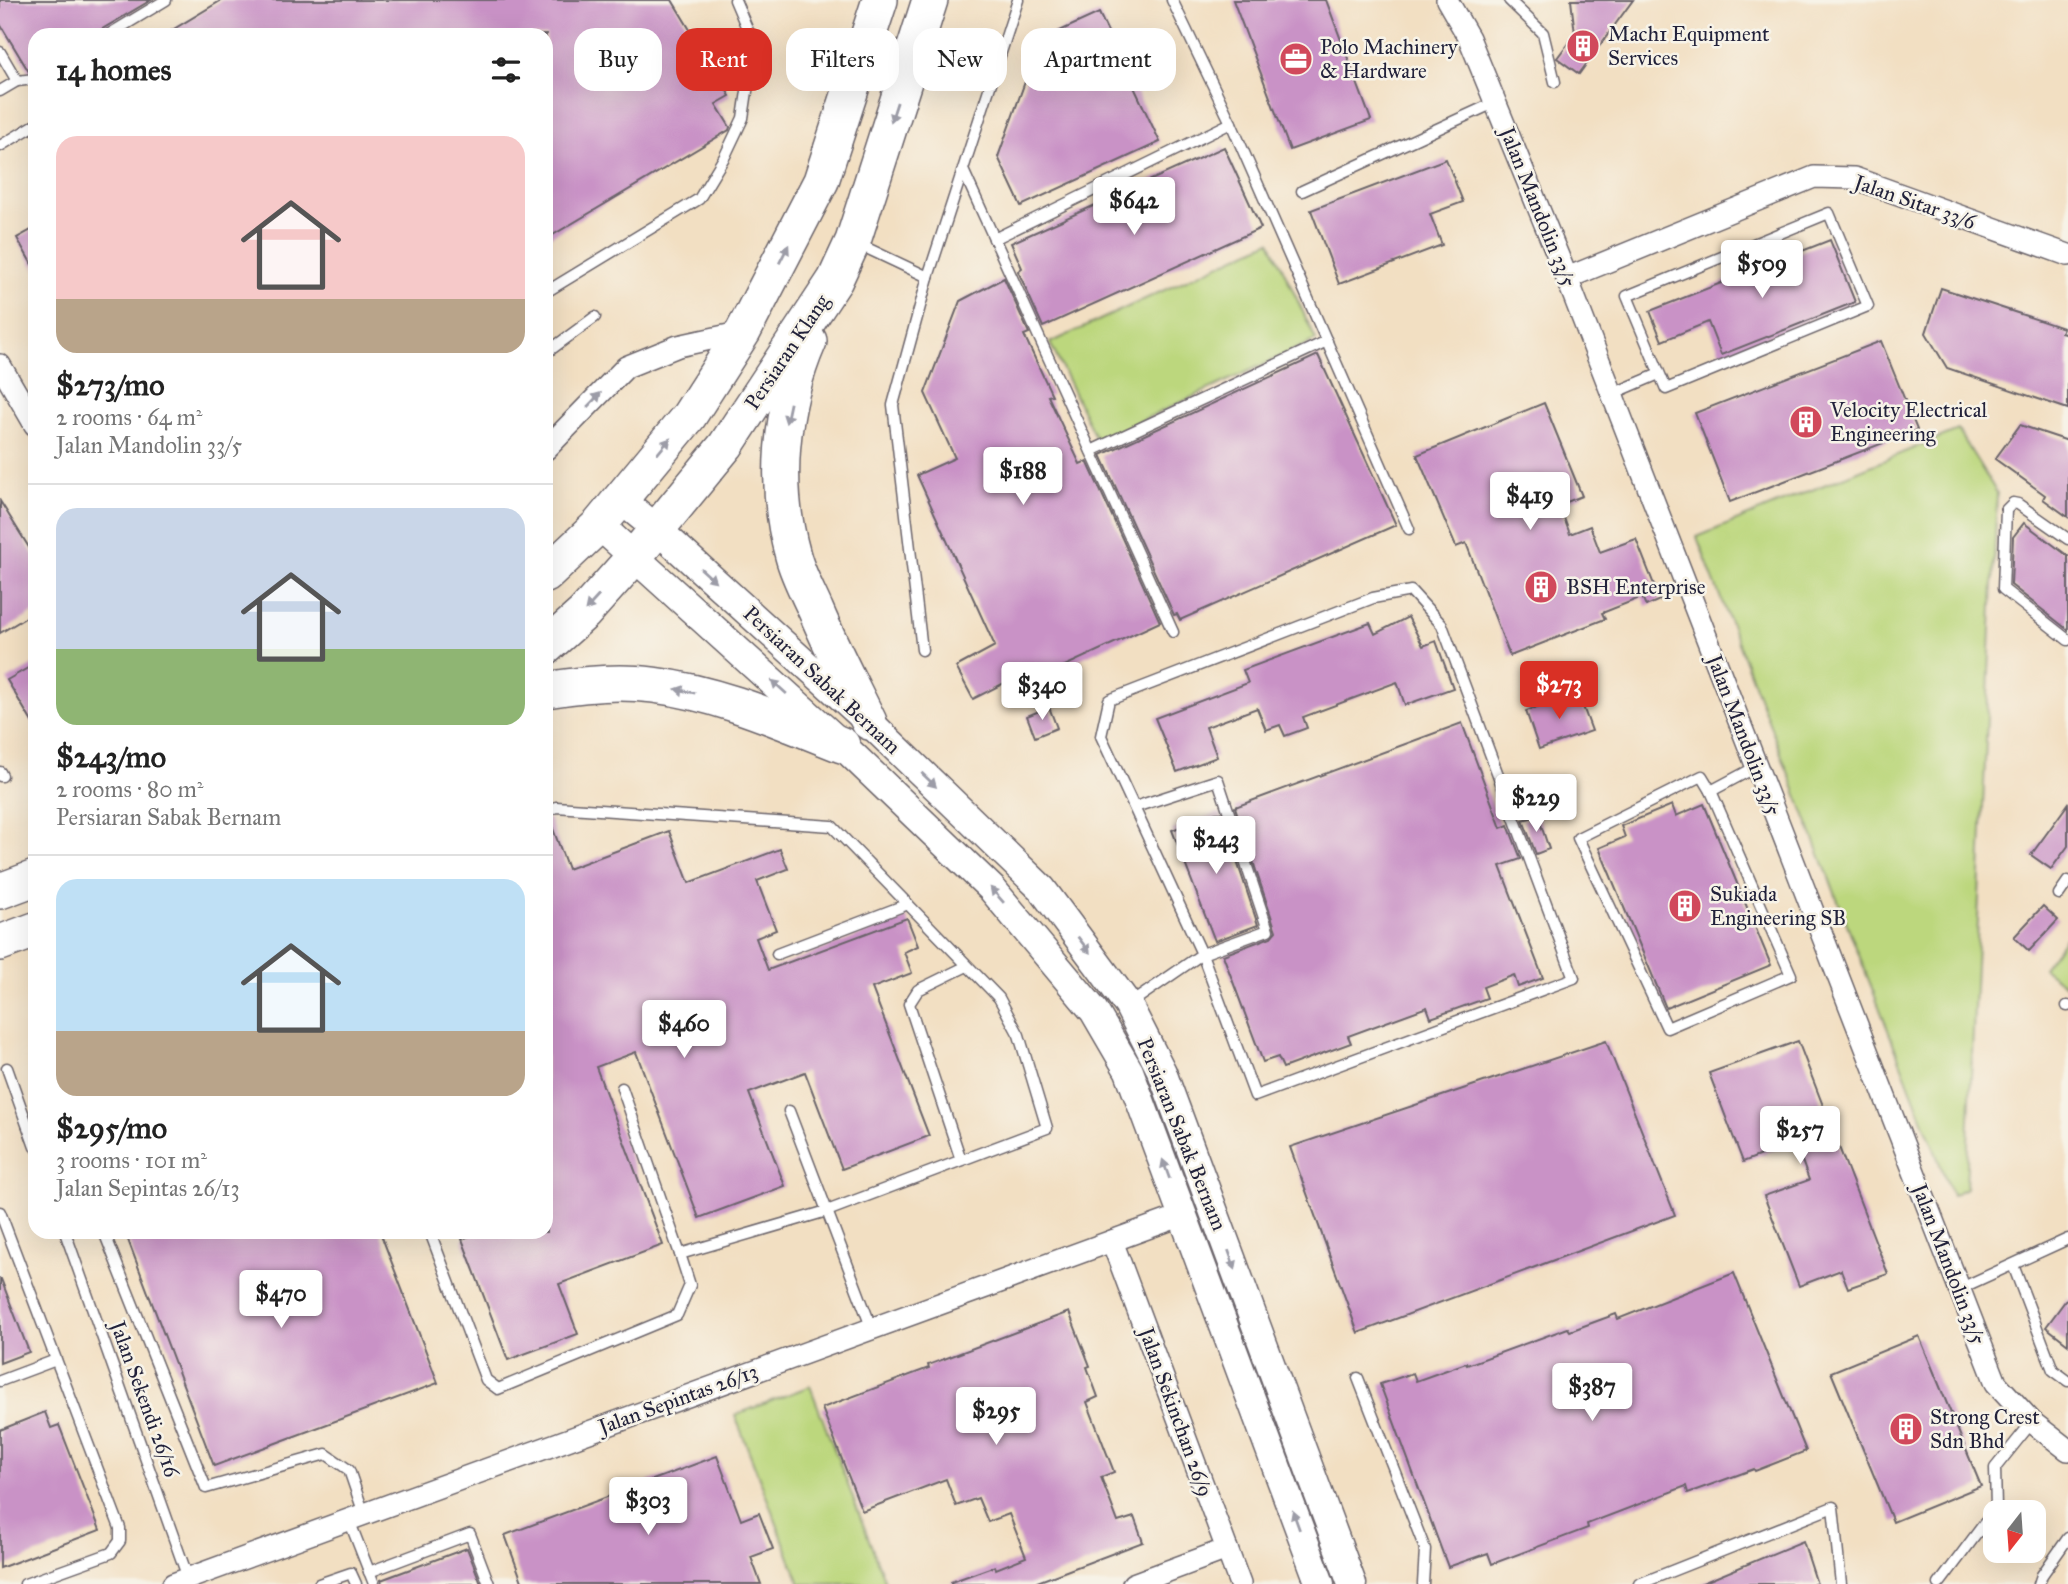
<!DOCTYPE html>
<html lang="en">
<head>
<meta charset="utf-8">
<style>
  body { margin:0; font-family:"IM FELL Great Primer",serif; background:#f2f2f2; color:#222; height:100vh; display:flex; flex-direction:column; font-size:26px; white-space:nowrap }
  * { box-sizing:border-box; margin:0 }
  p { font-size:23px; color:#767676 }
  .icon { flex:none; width:38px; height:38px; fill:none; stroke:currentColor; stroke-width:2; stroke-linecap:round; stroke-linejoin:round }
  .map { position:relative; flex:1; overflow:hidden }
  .sheet { position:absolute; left:28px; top:28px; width:525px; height:1211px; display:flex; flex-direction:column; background:#fff; border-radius:21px; box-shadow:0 7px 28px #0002 }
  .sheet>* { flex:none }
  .guide { position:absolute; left:574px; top:28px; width:665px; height:63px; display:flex; gap:14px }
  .needle { width:46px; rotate:197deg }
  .tools { position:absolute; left:1983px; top:1500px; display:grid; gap:14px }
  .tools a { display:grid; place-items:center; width:63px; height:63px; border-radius:14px; background:#fff; box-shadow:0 7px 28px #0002; font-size:35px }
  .price { position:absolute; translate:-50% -60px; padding:0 16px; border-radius:7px; background:#fff; color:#222; font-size:23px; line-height:46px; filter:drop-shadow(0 2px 4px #0008) }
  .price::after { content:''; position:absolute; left:50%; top:42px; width:21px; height:16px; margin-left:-10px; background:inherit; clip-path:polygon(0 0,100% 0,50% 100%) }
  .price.active { background:#d93025; color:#fff }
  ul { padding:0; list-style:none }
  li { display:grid; align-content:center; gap:14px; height:371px; padding:0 28px }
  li+li { border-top:2px solid #e0e0e0 }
  li span { display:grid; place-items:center; height:217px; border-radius:21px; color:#555 }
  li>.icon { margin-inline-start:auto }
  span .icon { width:126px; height:126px; fill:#fffc; stroke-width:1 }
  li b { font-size:30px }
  h2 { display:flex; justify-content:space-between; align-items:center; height:84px; padding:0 28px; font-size:30px }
  .pill { padding:0 24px; border-radius:21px; background:#fff; box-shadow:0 7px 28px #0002; font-size:24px; line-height:63px }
  .pill.active { background:#d93025; color:#fff }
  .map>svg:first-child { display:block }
  .green { fill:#bcd77d; stroke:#6f7c5c; stroke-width:2 }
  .building { fill:#c992c6 }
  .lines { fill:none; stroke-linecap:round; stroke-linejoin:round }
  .service-casing { stroke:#6b646a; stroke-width:13 }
  .minor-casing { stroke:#6b646a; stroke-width:24 }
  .tertiary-casing { stroke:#6b646a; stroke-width:31 }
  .primary-casing { stroke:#6b646a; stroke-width:38 }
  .service { stroke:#fff; stroke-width:10 }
  .minor { stroke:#fff; stroke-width:21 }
  .tertiary { stroke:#fff; stroke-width:28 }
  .primary { stroke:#fff; stroke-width:35 }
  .oneway { fill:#9c9ca7 }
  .labels { text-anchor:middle; stroke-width:5; stroke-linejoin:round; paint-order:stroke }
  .poi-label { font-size:21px; fill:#22223b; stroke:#f7f3e8; text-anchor:start }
  .street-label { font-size:21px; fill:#22223b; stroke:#f7f3e8 }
</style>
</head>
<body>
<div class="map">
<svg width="2068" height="1584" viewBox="0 0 2068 1584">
  <rect width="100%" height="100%" fill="#f7f3e8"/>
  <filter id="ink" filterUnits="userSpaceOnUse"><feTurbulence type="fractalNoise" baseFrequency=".0143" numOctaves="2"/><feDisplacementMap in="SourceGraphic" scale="14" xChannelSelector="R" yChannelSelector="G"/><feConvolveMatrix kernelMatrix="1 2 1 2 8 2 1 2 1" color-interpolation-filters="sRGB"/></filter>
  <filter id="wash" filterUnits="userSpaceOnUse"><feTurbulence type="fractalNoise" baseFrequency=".00686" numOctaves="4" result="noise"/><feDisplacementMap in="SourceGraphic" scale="28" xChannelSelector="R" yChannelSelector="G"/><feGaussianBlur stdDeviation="1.57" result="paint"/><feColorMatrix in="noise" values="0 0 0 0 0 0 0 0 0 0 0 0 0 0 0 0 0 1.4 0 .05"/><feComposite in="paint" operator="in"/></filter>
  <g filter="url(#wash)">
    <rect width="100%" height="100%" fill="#f2dfc2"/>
    <!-- green -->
    <g class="green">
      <polygon points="1270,241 1316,340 1097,441 1050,343"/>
      <polygon points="1958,430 1997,493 1966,1188 1952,1195 1697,537"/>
      <polygon points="2068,935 2068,987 2043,968"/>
      <polygon points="810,1386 886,1584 800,1584 735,1415"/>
    </g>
    <g id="blocks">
      <!-- building -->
      <g class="building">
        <polygon points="0,0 151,0 92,35 35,35 35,71 29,72 0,24"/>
        <polygon points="222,0 672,0 730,96 716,104 730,127 729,130 546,239 546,35 164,35"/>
        <polygon points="1233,0 1326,0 1371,120 1290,150"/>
        <polygon points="1571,0 1633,0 1579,74 1557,58 1575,34"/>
        <polygon points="1099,13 1160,142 1021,206 998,157 1040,40"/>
        <polygon points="1224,147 1261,228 1043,327 1018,271 1022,268 1011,243"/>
        <polygon points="1446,159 1463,202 1430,214 1442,245 1339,284 1311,210"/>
        <polygon points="35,228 35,270 17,238"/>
        <polygon points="1830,240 1855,302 1721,355 1708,322 1662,341 1650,311"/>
        <polygon points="1004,278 1029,333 1024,335 1052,395 1048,396 1080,464 1087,461 1160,622 1015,689 1010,680 973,699 956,667 995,646 917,475 955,458 925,393 960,301"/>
        <polygon points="1941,288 2063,328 2061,332 2068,334 2068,409 1947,368 1926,333"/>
        <polygon points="1881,341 1917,430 1730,502 1695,413"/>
        <polygon points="1318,355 1396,525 1180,620 1177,614 1174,615 1101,455"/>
        <polygon points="1544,403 1582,496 1559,505 1570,534 1590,526 1600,552 1636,539 1660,600 1646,606 1642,597 1602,613 1605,619 1510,656 1466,543 1456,547 1417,455"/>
        <polygon points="2020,425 2068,441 2068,517 2043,499 2045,495 1995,459"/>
        <polygon points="0,501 35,557 35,612 0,633"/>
        <polygon points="2024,523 2068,556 2068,630 2011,585 2013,537"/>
        <polygon points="1408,617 1423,646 1436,641 1453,688 1405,705 1397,682 1303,717 1307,728 1285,736 1280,725 1266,730 1257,708 1206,727 1217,757 1177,772 1155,718 1248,683 1243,670 1370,623 1375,634"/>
        <polygon points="35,664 35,727 7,680"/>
        <polygon points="1578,693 1592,731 1539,749 1526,711"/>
        <polygon points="1049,707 1057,728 1035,737 1027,716"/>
        <polygon points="1462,723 1501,828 1508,825 1521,859 1500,866 1543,978 1518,987 1514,975 1483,987 1487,998 1431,1018 1427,1007 1348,1036 1351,1043 1283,1068 1278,1057 1263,1062 1223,955 1271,937 1276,931 1235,807"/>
        <polygon points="1704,804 1771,965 1666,1008 1599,848 1625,837 1621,826 1672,805 1676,816"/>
        <polygon points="2068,804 2068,846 2051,869 2031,855"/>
        <polygon points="1216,813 1221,813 1258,925 1215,941 1172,830"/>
        <polygon points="1538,816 1549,849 1536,854 1523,820"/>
        <polygon points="549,818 568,869 669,831 689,883 780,849 788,869 757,881 776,930 756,938 768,970 907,918 918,946 904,952 912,973 872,988 929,1136 842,1169 805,1072 749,1093 785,1186 699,1218 636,1052 596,1067 663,1245 559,1284 578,1334 508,1360 462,1239 480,1232 546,1232 546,819"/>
        <polygon points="2043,906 2058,920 2029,951 2014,937"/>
        <polygon points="1606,1041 1675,1215 1358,1333 1290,1147"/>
        <polygon points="1798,1041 1888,1274 1848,1288 1841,1270 1799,1286 1764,1196 1809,1180 1795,1142 1743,1162 1709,1073"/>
        <polygon points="125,1232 380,1232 438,1383 214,1466"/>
        <polygon points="1734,1273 1806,1451 1755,1471 1754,1469 1688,1493 1686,1486 1587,1524 1588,1528 1492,1564 1488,1553 1448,1567 1380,1384 1413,1373 1416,1381 1466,1363 1467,1365 1568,1328 1570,1331 1616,1314 1618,1319"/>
        <polygon points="0,1279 1,1279 29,1352 0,1363"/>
        <polygon points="2068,1297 2068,1344 2046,1327"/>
        <polygon points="1069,1312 1090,1366 1087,1367 1098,1397 1087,1402 1114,1472 1101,1477 1118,1522 1134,1517 1143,1542 1032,1584 951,1584 951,1582 995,1566 996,1569 1026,1557 1009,1514 988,1522 978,1498 956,1506 946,1479 862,1511 822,1408 929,1368 928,1365"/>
        <polygon points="1919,1336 1981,1486 1893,1522 1831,1372"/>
        <polygon points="45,1412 51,1428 59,1425 100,1530 0,1568 0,1430"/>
        <polygon points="717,1456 741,1520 759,1513 773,1549 751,1557 761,1584 523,1584 505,1535"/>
        <polygon points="1803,1541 1817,1584 1700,1584"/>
        <polygon points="467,1548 481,1584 382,1584 381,1580"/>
      </g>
    </g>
  </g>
  <g filter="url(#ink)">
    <use href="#blocks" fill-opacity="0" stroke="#6b646a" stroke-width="2"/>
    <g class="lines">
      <defs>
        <g id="service">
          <polyline points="1172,0 1231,123 1409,529"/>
          <polyline points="1509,0 1543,33 1555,82"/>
          <polyline points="108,35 166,0"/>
          <polyline points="0,52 17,81 35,79"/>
          <polyline points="0,91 17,81"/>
          <polyline points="0,146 35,125"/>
          <polyline points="964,172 1173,632"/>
          <polyline points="1302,191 1496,102"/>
          <polygon points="1829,213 1868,306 1666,389 1627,296"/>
          <polyline points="994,239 1231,123"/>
          <polyline points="856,243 928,277"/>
          <polyline points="546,292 699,199 725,156 743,118 749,78 749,33 735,0"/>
          <polyline points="546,353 595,317"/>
          <polyline points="1612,394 1659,374"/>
          <polyline points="1091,451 1327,341"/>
          <polyline points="2068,539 2018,504 2013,503 2006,510 2003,589 2068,640"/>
          <polygon points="1411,591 1442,625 1574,978 1255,1096 1202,954 1101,736 1109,700 1373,598"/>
          <polyline points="922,650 893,405 928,277 1018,0"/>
          <polyline points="0,772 2,776 0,776"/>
          <polygon points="1702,776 1711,791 1791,975 1667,1028 1578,838"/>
          <polyline points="1711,791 1756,767"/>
          <polyline points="2059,894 2068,881"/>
          <polyline points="777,954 908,904"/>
          <polyline points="1128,1005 1202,954 1268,930 1218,780 1135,807"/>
          <polyline points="2067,1006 2068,1006"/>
          <polyline points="7,1068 35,1147"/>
          <polyline points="622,1088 680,1254"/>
          <polyline points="789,1111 872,1329"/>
          <polyline points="961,1160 909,1004 918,990 967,966"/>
          <polyline points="0,1212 120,1528 120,1541 111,1553 25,1584"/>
          <polyline points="65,1232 188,1578"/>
          <polyline points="104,1232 206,1488 326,1454 349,1470 364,1514"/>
          <polyline points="430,1232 486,1380 498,1389 677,1315 690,1285 680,1254 827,1211 1047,1128 1019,1035 999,998 832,826 556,807 546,811"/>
          <polyline points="2013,1265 2053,1370 2068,1381"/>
          <polyline points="1959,1289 2068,1239"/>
          <polyline points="1358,1378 1425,1549 1423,1584"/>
          <polyline points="0,1381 56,1360"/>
          <polyline points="349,1520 374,1584"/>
          <polyline points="369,1572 470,1534 489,1584"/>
          <polyline points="319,1584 351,1573 356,1584"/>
          <polyline points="1639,1584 1833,1507 1841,1584"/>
          <polyline points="1939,1584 1996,1508 1995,1468 2032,1422"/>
          <polyline points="2039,1584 2042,1575 2068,1538"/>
        </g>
        <g id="minor">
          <polyline points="1447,0 1469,38 1567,278 1996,1383 2032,1422 2068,1450"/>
          <polyline points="1567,278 1814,177 1854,178 2068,255"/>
          <polyline points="0,365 35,425"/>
          <polyline points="546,449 626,367 678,346 743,332"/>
          <polyline points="1112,1241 1240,1584"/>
          <polyline points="173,1584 1183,1215"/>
          <polyline points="1133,1584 1227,1549"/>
        </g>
        <g id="tertiary">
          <polyline points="620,499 658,530 869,722 1042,889 1128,1005 1162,1072 1352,1584"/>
          <polyline points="599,525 842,745 992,889 1094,1011 1129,1071 1320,1584"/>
        </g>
        <g id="primary">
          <path d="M 809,341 C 780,408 773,486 793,556 C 798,575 808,593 816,611 C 832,649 851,685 869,722"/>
          <polyline points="546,575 599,525 689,416 743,332 821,181 880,0"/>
          <polyline points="546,647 584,613 635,556 726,445 835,280 853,241 930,0"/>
          <path d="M 546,690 C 581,684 617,680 653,685 C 719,693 781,721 842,745"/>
          <polyline points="0,891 35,878"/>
          <polyline points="0,943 35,930"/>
        </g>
      </defs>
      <!-- service casing -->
      <use href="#service" class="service-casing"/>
      <!-- minor casing -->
      <use href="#minor" class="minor-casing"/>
      <!-- tertiary casing -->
      <use href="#tertiary" class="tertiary-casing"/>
      <!-- primary casing -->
      <use href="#primary" class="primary-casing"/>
      <!-- service -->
      <use href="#service" class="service"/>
      <!-- minor -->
      <use href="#minor" class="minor"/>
      <!-- tertiary -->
      <use href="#tertiary" class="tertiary"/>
      <!-- primary -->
      <use href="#primary" class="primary"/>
    </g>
    <!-- one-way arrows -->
    <defs><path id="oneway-solid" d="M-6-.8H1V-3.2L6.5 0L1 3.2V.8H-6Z" transform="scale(1.75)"/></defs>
    <g class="oneway">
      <use href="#oneway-solid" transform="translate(894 112) rotate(108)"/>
      <use href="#oneway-solid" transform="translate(784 254) rotate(-63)"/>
      <use href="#oneway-solid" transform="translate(594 400) rotate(-46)"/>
      <use href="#oneway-solid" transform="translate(788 413) rotate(102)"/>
      <use href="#oneway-solid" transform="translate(664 446) rotate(-50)"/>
      <use href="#oneway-solid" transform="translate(708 575) rotate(42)"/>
      <use href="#oneway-solid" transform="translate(592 603) rotate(132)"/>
      <use href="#oneway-solid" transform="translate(779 687) rotate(-138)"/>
      <use href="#oneway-solid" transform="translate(685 691) rotate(-169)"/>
      <use href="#oneway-solid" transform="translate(929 780) rotate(44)"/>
      <use href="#oneway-solid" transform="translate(997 895) rotate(-131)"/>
      <use href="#oneway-solid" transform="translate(1084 945) rotate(53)"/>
      <use href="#oneway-solid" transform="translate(1166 1169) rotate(-110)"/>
      <use href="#oneway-solid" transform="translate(1232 1260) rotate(70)"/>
      <use href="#oneway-solid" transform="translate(1296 1520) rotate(-110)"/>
    </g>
  </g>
  <!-- icons -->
  <defs>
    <symbol id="building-disc" viewBox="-11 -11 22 22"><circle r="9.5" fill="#d1495b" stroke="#f7f3e8"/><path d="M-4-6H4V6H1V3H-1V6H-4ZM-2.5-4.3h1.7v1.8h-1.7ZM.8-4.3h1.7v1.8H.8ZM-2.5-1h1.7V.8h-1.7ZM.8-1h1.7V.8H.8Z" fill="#fff"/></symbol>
    <symbol id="office-disc" viewBox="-11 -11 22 22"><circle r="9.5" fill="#d1495b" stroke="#f7f3e8"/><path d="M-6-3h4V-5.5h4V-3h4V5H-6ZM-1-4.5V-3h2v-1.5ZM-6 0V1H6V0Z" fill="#fff"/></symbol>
  </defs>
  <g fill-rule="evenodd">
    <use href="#building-disc" x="1564" y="27" width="38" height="38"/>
    <use href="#office-disc" x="1277" y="40" width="38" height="38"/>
    <use href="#building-disc" x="1787" y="403" width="38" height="38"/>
    <use href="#building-disc" x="1522" y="568" width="38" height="38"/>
    <use href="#building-disc" x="1666" y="887" width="38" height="38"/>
    <use href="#building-disc" x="1887" y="1410" width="38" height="38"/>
  </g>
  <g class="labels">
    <!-- poi labels -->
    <g class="poi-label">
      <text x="1608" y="41">Mach1 Equipment<tspan x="1608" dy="24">Services</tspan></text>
      <text x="1320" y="54">Polo Machinery<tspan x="1320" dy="24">&amp; Hardware</tspan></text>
      <text x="1830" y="417">Velocity Electrical<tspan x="1830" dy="24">Engineering</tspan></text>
      <text x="1566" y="594">BSH Enterprise</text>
      <text x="1710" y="901">Sukiada<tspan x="1710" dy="24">Engineering SB</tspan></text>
      <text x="1930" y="1424">Strong Crest<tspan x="1930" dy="24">Sdn Bhd</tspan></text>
    </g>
    <!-- street labels -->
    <g class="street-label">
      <text transform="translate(1915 202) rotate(19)" y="7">Jalan Sitar 33/6</text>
      <text transform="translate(1538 207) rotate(68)" y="7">Jalan Mandolin 33/5</text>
      <text transform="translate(787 352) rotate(-56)" y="7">Persiaran Klang</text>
      <text transform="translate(822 680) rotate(43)" y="7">Persiaran Sabak Bernam</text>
      <text transform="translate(1744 735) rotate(69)" y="7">Jalan Mandolin 33/5</text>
      <text transform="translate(1182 1134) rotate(68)" y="7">Persiaran Sabak Bernam</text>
      <text transform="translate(1949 1264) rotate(69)" y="7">Jalan Mandolin 33/5</text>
      <text transform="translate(145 1399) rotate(70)" y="7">Jalan Sekendi 26/16</text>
      <text transform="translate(678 1399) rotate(-20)" y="7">Jalan Sepintas 26/13</text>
      <text transform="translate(1176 1412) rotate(70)" y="7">Jalan Sekinchan 26/9</text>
    </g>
  </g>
</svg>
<div class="tools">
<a><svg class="needle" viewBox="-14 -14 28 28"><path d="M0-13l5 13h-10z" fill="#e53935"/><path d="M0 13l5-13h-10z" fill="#767676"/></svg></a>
</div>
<b class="price" style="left:1134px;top:237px">$642</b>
<b class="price" style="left:1762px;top:300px">$509</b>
<b class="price" style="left:1023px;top:507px">$188</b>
<b class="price" style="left:1530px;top:532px">$419</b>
<b class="price active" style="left:1559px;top:721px">$273</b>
<b class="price" style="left:1042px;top:722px">$340</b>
<b class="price" style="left:1536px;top:834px">$229</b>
<b class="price" style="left:1216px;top:876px">$243</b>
<b class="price" style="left:684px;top:1060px">$460</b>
<b class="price" style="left:1800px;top:1166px">$257</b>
<b class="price" style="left:281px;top:1330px">$470</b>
<b class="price" style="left:1592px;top:1423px">$387</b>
<b class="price" style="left:996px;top:1447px">$295</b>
<b class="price" style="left:648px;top:1537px">$303</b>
<div class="guide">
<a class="pill">Buy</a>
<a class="pill active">Rent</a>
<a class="pill">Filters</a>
<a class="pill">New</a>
<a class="pill">Apartment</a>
</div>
<section class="sheet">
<h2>14 homes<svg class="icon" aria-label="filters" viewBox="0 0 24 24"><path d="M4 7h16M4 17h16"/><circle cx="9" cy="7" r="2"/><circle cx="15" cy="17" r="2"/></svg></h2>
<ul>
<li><span style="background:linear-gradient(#f6c9c9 75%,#b9a48a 0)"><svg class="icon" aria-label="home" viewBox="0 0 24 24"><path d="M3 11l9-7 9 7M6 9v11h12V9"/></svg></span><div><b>$273/mo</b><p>2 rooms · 64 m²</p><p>Jalan Mandolin 33/5</p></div></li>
<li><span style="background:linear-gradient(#c9d6e8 65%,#8fb573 0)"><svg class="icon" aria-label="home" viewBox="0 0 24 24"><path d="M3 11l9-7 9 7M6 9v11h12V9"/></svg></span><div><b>$243/mo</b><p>2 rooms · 80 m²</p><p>Persiaran Sabak Bernam</p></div></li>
<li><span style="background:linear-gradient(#bfe0f5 70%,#b9a48a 0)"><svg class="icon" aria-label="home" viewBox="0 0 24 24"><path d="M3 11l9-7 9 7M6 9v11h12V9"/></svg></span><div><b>$295/mo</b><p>3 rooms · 101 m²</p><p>Jalan Sepintas 26/13</p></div></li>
</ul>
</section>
</div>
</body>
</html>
